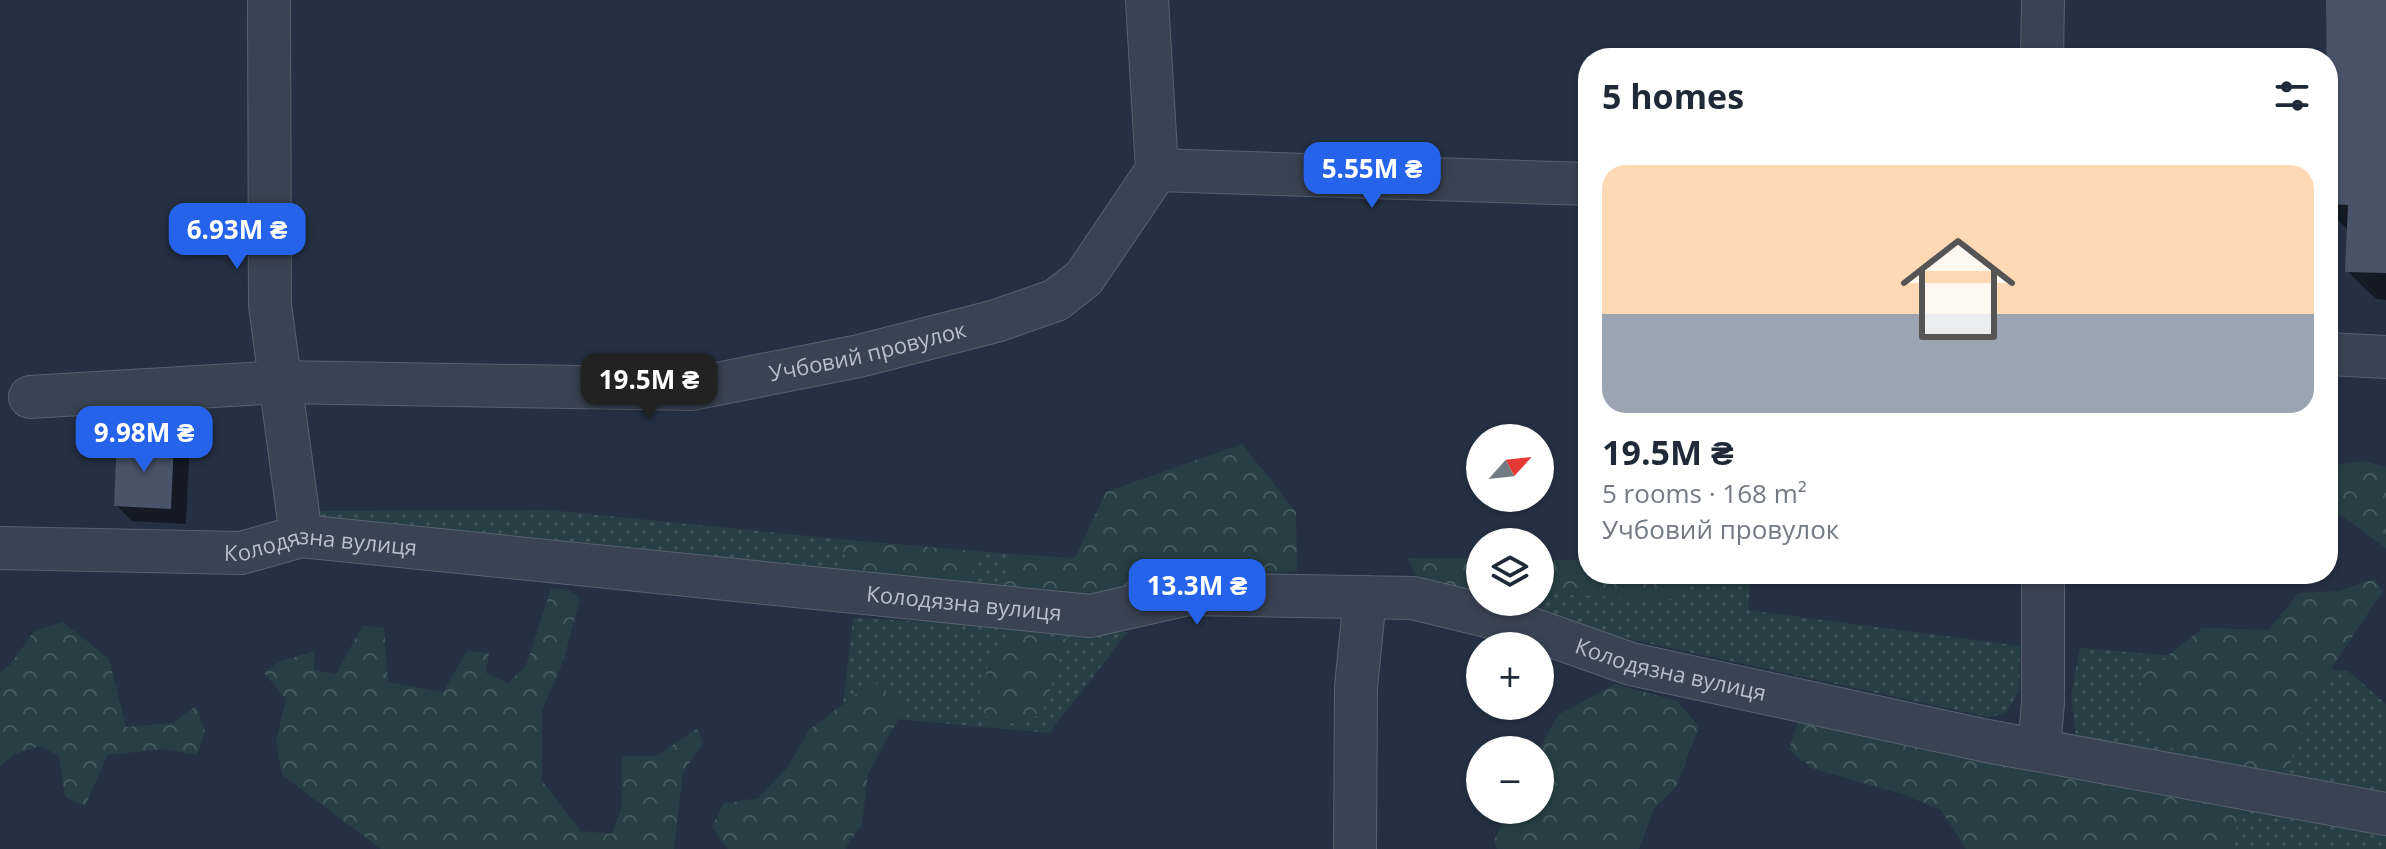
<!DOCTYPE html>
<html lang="en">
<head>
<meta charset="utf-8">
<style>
  body { margin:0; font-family:"Open Sans",sans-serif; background:#f6f6f7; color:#1f2937; height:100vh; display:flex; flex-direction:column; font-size:30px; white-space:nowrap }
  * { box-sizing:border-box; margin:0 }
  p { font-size:26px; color:#747a83 }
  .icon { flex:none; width:44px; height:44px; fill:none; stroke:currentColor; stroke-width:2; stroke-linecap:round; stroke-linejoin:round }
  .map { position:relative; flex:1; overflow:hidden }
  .side { position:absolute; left:1578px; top:48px; width:760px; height:536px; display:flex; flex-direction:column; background:#fff; border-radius:32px; box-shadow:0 2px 6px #0004 }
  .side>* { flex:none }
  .needle { width:52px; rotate:63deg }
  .fabs { position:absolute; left:1466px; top:424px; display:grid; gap:16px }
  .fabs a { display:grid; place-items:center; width:88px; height:88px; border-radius:50%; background:#fff; box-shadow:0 2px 6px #0004; font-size:40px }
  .price { position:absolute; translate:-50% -68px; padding:0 18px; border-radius:16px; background:#2563eb; color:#fff; font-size:26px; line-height:52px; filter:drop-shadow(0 2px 4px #0008) }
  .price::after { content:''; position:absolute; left:50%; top:48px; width:24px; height:18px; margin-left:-12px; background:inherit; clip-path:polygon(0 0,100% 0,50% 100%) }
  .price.on { background:#222; color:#fff }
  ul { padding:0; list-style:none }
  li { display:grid; align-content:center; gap:16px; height:424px; padding:0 24px }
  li+li { border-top:2px solid #e0e1e3 }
  li span { display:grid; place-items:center; height:248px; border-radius:24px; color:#555 }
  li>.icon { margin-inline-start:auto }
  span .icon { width:144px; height:144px; fill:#fffc; stroke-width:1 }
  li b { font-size:34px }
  h2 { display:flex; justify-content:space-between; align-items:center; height:96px; padding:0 24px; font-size:34px }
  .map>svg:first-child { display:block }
  .grass { fill:url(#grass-dots) }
  .forest { fill:url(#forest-crowns) }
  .shadow { fill:#0007 }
  .building { fill:#495469 }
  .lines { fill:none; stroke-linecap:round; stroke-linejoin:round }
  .minor-casing { stroke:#58616f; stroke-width:44 }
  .minor { stroke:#3a4352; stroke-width:42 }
  .labels { text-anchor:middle; stroke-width:6; stroke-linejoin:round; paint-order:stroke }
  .street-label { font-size:22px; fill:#b7becc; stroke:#1e2838 }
</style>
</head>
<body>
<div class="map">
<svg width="2386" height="849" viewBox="0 0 2386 849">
  <defs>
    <pattern id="grass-dots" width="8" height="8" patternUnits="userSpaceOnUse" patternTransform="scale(2)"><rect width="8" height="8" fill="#273f44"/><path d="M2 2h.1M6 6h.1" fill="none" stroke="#44595e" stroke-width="1.8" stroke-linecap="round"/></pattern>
    <pattern id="forest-crowns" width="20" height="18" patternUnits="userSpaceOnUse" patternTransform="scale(2)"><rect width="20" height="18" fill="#273f44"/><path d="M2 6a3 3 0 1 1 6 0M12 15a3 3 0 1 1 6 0" fill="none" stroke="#44595e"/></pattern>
  </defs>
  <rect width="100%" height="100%" fill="#253143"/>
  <!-- grass -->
  <g class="grass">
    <polygon points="548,510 838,539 856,581 592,543 321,522 319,511"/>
    <polygon points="975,551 1011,554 1001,593 970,595"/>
    <polygon points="1681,574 1751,574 1748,610 2020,646 2019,691 2005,714 1988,717 1624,638 1514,602 1540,602 1540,593 1677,600"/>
    <polygon points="853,618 1128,632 1049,733 842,714"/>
    <polygon points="2080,648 2348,671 2386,704 2386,793 2103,744 2076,736 2071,695"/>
    <polygon points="2239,809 2386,833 2386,849 2234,849"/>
  </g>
  <!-- forest -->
  <g class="forest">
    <polygon points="1242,444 1296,512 1297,571 1207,574 1095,601 1001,593 1011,554 1075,558 1106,492"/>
    <polygon points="2363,461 2386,467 2386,548 2342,516 2328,511 2328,466"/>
    <polygon points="838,539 975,551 970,595 856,581"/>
    <polygon points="1407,558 1480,559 1480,589 1422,586"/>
    <polygon points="1540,560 1588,560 1588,574 1681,574 1678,600 1540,593"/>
    <polygon points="2375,579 2382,592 2317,690 2285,778 2179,752 2137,730 2142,676 2203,628 2269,630 2298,593 2338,591"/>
    <polygon points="551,589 568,589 580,599 564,658 542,711 542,781 581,831 612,834 621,809 622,756 656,756 698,728 702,745 683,772 674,849 381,849 282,775 276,742 286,699 264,673 281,661 315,651 314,670 336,674 363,625 384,628 388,682 443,692 467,651 489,653 486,673 508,683 526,666"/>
    <polygon points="63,622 109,659 126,727 173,723 196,706 205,731 197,755 163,749 107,755 85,806 65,797 59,756 41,746 15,754 0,766 0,672 10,665 34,631"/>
    <polygon points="1019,631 1066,639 1042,715 994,728 977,701 994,647"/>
    <polygon points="874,681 904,709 868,773 862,824 845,849 728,849 712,827 723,804 758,798 787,768 810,729"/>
    <polygon points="1615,684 1677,701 1699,727 1676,786 1654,809 1639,849 1497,849 1494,841 1509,810 1540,810 1539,750 1558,715"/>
    <polygon points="1800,715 2199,795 2239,809 2234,849 1966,849 1941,810 1902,794 1814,769 1789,750"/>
  </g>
  <!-- shadow -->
  <g class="shadow">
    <polygon points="2328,0 2386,0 2386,300 2376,299 2347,271 2349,231 2328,210"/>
    <polygon points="174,444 189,459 186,524 132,521 116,505"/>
  </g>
  <!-- building -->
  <g class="building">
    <polygon points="2326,0 2386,0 2386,273 2345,272 2348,205 2328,204"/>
    <polygon points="117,438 174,442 171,509 114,506"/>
  </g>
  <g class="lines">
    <defs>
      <g id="minor">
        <polyline points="269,0 270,305 301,536"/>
        <polyline points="1147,0 1157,170"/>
        <polyline points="2042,58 2043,0"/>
        <polyline points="1157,170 1588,184"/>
        <polyline points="2328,354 2386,357"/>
        <path id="s1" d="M 30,397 L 280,382 L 692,389 L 859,356 L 996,321 L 1056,300 L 1084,278 L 1157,170"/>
        <path id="s2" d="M 0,548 L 241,553 L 301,536 L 1090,616 L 1188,594 L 1413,598 L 1512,622 L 1631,664 L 1987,741 L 2386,814"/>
        <polyline points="2039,748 2043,703 2043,574"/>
        <polyline points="1355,849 1356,687 1365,597"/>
      </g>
    </defs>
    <!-- minor casing -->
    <use href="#minor" class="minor-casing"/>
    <!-- minor -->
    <use href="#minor" class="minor"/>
  </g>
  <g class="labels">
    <!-- street labels -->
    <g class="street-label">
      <text dy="8" stroke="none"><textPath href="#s1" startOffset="842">Учбовий провулок</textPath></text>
      <text dy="8" stroke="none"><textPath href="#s2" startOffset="322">Колодязна вулиця</textPath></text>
      <text dy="8" stroke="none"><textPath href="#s2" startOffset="970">Колодязна вулиця</textPath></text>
      <text dy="8" stroke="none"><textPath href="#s2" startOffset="1690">Колодязна вулиця</textPath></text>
    </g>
  </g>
</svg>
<div class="fabs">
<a><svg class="needle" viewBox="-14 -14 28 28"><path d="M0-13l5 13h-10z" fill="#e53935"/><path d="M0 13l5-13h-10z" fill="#747a83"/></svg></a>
<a><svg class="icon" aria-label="layers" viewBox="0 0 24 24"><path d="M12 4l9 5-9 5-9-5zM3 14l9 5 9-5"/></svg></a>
<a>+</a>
<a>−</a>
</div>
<b class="price" style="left:1372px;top:210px">5.55M ₴</b>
<b class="price" style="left:237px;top:271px">6.93M ₴</b>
<b class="price on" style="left:649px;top:421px">19.5M ₴</b>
<b class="price" style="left:144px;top:474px">9.98M ₴</b>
<b class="price" style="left:1197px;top:627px">13.3M ₴</b>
<section class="side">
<h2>5 homes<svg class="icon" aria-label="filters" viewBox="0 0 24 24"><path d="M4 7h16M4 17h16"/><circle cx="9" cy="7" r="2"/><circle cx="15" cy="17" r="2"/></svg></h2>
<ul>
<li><span style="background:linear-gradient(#ffd9b3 60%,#9aa5b1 0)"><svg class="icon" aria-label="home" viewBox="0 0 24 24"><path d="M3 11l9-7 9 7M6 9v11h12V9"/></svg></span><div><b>19.5M ₴</b><p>5 rooms · 168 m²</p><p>Учбовий провулок</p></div></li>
</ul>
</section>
</div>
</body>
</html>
